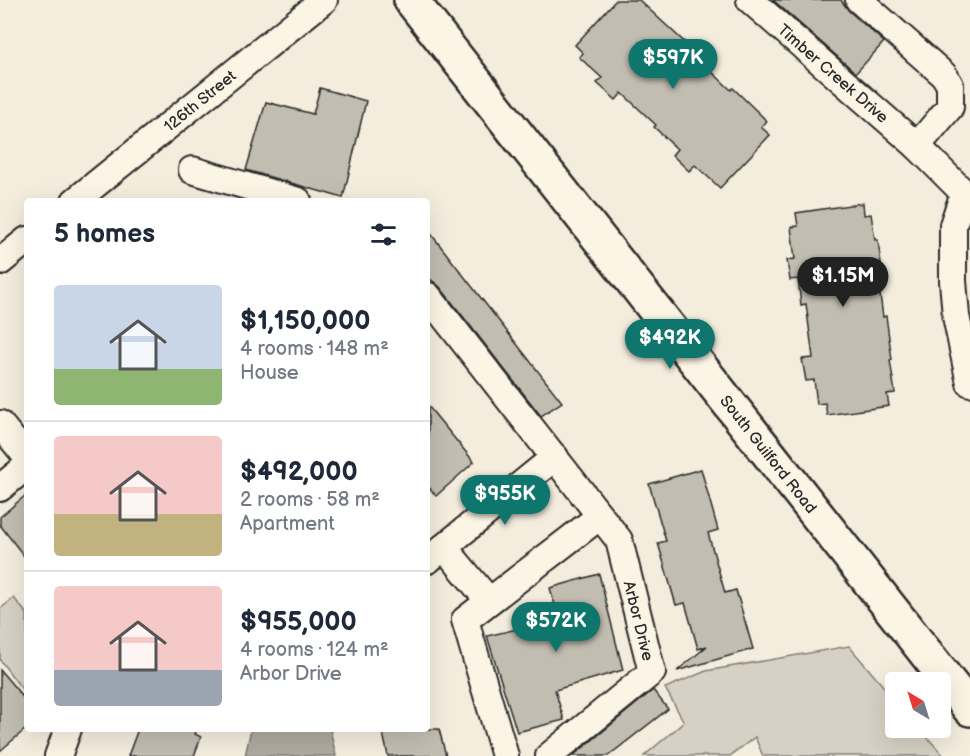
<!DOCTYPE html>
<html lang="en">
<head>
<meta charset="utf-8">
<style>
  body { margin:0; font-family:"Balsamiq Sans",sans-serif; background:#f2f2f3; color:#1f2937; height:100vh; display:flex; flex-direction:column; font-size:22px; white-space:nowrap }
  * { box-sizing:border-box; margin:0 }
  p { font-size:20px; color:#747a83 }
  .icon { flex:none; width:33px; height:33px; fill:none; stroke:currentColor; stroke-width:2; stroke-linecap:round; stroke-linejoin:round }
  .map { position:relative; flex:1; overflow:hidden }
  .panel { position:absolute; left:24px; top:198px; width:406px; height:534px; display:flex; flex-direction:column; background:#fff; border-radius:6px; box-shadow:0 6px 24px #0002 }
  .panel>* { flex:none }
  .needle { width:39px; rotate:322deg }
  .buttons { position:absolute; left:885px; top:672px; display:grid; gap:12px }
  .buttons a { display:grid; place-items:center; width:66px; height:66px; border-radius:6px; background:#fff; box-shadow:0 6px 24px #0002; font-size:30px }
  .price { position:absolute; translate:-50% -51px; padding:0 14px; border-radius:21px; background:#0f766e; color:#fff; font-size:20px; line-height:39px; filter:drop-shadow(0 2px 3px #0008) }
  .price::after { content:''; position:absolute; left:50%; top:36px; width:18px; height:14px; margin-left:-9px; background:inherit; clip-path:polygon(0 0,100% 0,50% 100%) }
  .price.on { background:#222; color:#fff }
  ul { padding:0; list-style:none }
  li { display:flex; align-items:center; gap:18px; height:150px; padding:0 30px }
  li+li { border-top:2px solid #e0e1e3 }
  li span { display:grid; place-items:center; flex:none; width:168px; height:120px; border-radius:6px; color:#555 }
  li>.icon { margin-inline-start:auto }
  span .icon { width:72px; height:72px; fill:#fffc; stroke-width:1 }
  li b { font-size:26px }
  h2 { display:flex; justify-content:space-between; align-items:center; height:72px; padding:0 30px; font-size:26px }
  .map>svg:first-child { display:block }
  .green { fill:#d6d1c4; stroke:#807e78; stroke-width:1.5 }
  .water { fill:#afaaa0; stroke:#7a7771; stroke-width:1.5 }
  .building { fill:#c2bdb1; stroke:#2b2b2b; stroke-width:1.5 }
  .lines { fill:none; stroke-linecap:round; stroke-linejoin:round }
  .minor-casing { stroke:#2b2b2b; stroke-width:30 }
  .secondary-casing { stroke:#2b2b2b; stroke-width:38 }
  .minor { stroke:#fcf5e5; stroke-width:26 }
  .secondary { stroke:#fcf5e5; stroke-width:33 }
  .labels { text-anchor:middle; stroke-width:4.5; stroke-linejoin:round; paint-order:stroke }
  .street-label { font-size:16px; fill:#2b2b2b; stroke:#fcf5e5 }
</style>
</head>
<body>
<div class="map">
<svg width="970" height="756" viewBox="0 0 970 756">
  <rect width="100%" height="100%" fill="#f4edde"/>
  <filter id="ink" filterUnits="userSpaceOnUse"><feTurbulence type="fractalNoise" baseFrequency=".0167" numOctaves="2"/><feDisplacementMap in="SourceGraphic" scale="12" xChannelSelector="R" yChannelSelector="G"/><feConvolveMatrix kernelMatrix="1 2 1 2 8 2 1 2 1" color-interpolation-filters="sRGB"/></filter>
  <g filter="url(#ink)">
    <!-- green -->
    <g class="green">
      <polygon points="14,598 27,614 27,696 0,660 0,609"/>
      <polygon points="849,646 895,700 896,728 919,728 944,756 763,756 755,737 730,756 644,756 684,722 665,688 706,671"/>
    </g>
    <!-- water -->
    <polygon class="water" points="251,729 330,729 336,756 245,756"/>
    <!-- building -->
    <g class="building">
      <polygon points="616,0 639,0 693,50 691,52 731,90 733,88 767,121 761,127 770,135 720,188 695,165 689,171 672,155 677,149 654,127 656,125 622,93 616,100 597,83 602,78 579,57 583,53 575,45"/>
      <polygon points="773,0 841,0 849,11 884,42 856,73"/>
      <polygon points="320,88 366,101 343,198 246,170 266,102 313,114"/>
      <polygon points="863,203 864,215 871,214 875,240 878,240 881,263 876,264 883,317 886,316 892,360 890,360 895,393 887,394 889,406 827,415 825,403 817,404 814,380 806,381 802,359 813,358 806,304 801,305 798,279 790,280 787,260 795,259 791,227 798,226 796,213"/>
      <polygon points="428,230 562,402 541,416 440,287 428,277"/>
      <polygon points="428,406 474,462 436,496 428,486"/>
      <polygon points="701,469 718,530 708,533 725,593 736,590 753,649 677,671 707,646 698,649 685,603 676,605 658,543 666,541 649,484"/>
      <polygon points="27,494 27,560 0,525 0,517"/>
      <polygon points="599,574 623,670 555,690 564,720 517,732 487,636 559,619 550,588"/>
      <polygon points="0,670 27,702 27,728 0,751"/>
      <polygon points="653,690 668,709 608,756 573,756"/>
      <polygon points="138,729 197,729 195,734 201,737 194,756 128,756"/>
      <polygon points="382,729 439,729 446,756 388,756"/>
    </g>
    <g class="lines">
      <defs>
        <g id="minor">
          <path id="s1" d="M 750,0 L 917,146 L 950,107 L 950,85 L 944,75 L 859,0"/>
          <polyline points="917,146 964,193 970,195"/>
          <polyline points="192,170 298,201"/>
          <polyline points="964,193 953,225 953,281 956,316 970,383"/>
          <path id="s2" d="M 75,201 L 324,0"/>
          <polyline points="0,262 27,240"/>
          <path id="s3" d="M 428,296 L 619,540 L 652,672 L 549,756"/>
          <polyline points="0,424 27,457"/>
          <polyline points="0,488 27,466"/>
          <polyline points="444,547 489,601"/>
          <polyline points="428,560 555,457"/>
          <polyline points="58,756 68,729"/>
          <polyline points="505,756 465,620 600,516"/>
        </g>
        <g id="secondary">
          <path id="s4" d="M 411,0 L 970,709"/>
        </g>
      </defs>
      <!-- minor casing -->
      <use href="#minor" class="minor-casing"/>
      <!-- secondary casing -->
      <use href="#secondary" class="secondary-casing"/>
      <!-- minor -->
      <use href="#minor" class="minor"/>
      <!-- secondary -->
      <use href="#secondary" class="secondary"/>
    </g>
  </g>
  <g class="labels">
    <!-- street labels -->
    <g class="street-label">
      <text dy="6" stroke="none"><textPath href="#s1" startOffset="111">Timber Creek Drive</textPath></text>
      <text dy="6" stroke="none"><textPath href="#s2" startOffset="160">126th Street</textPath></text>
      <text dy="6" stroke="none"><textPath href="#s4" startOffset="578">South Guilford Road</textPath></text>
      <text dy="6" stroke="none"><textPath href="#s3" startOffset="393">Arbor Drive</textPath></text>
    </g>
  </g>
</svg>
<div class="buttons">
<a><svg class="needle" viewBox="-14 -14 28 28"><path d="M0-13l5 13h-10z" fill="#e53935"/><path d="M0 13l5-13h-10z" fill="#747a83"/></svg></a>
</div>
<b class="price" style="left:673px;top:90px">$597K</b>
<b class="price on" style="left:843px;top:308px">$1.15M</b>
<b class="price" style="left:670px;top:370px">$492K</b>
<b class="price" style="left:505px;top:526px">$955K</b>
<b class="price" style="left:556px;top:653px">$572K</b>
<section class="panel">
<h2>5 homes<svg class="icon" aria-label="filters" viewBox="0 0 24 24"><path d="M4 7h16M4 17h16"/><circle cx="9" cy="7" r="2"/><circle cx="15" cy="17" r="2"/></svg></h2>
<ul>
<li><span style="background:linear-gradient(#c9d6e8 70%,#8fb573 0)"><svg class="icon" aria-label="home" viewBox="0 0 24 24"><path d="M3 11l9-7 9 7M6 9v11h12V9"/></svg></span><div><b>$1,150,000</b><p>4 rooms · 148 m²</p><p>House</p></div></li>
<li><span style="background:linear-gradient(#f6c9c9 65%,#c2b280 0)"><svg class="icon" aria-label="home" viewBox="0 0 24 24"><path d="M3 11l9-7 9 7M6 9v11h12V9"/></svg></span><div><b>$492,000</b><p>2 rooms · 58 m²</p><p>Apartment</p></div></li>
<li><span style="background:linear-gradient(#f6c9c9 70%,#9aa5b1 0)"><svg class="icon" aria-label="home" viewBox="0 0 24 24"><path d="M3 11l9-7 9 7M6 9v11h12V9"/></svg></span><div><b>$955,000</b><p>4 rooms · 124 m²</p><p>Arbor Drive</p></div></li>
</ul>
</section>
</div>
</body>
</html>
